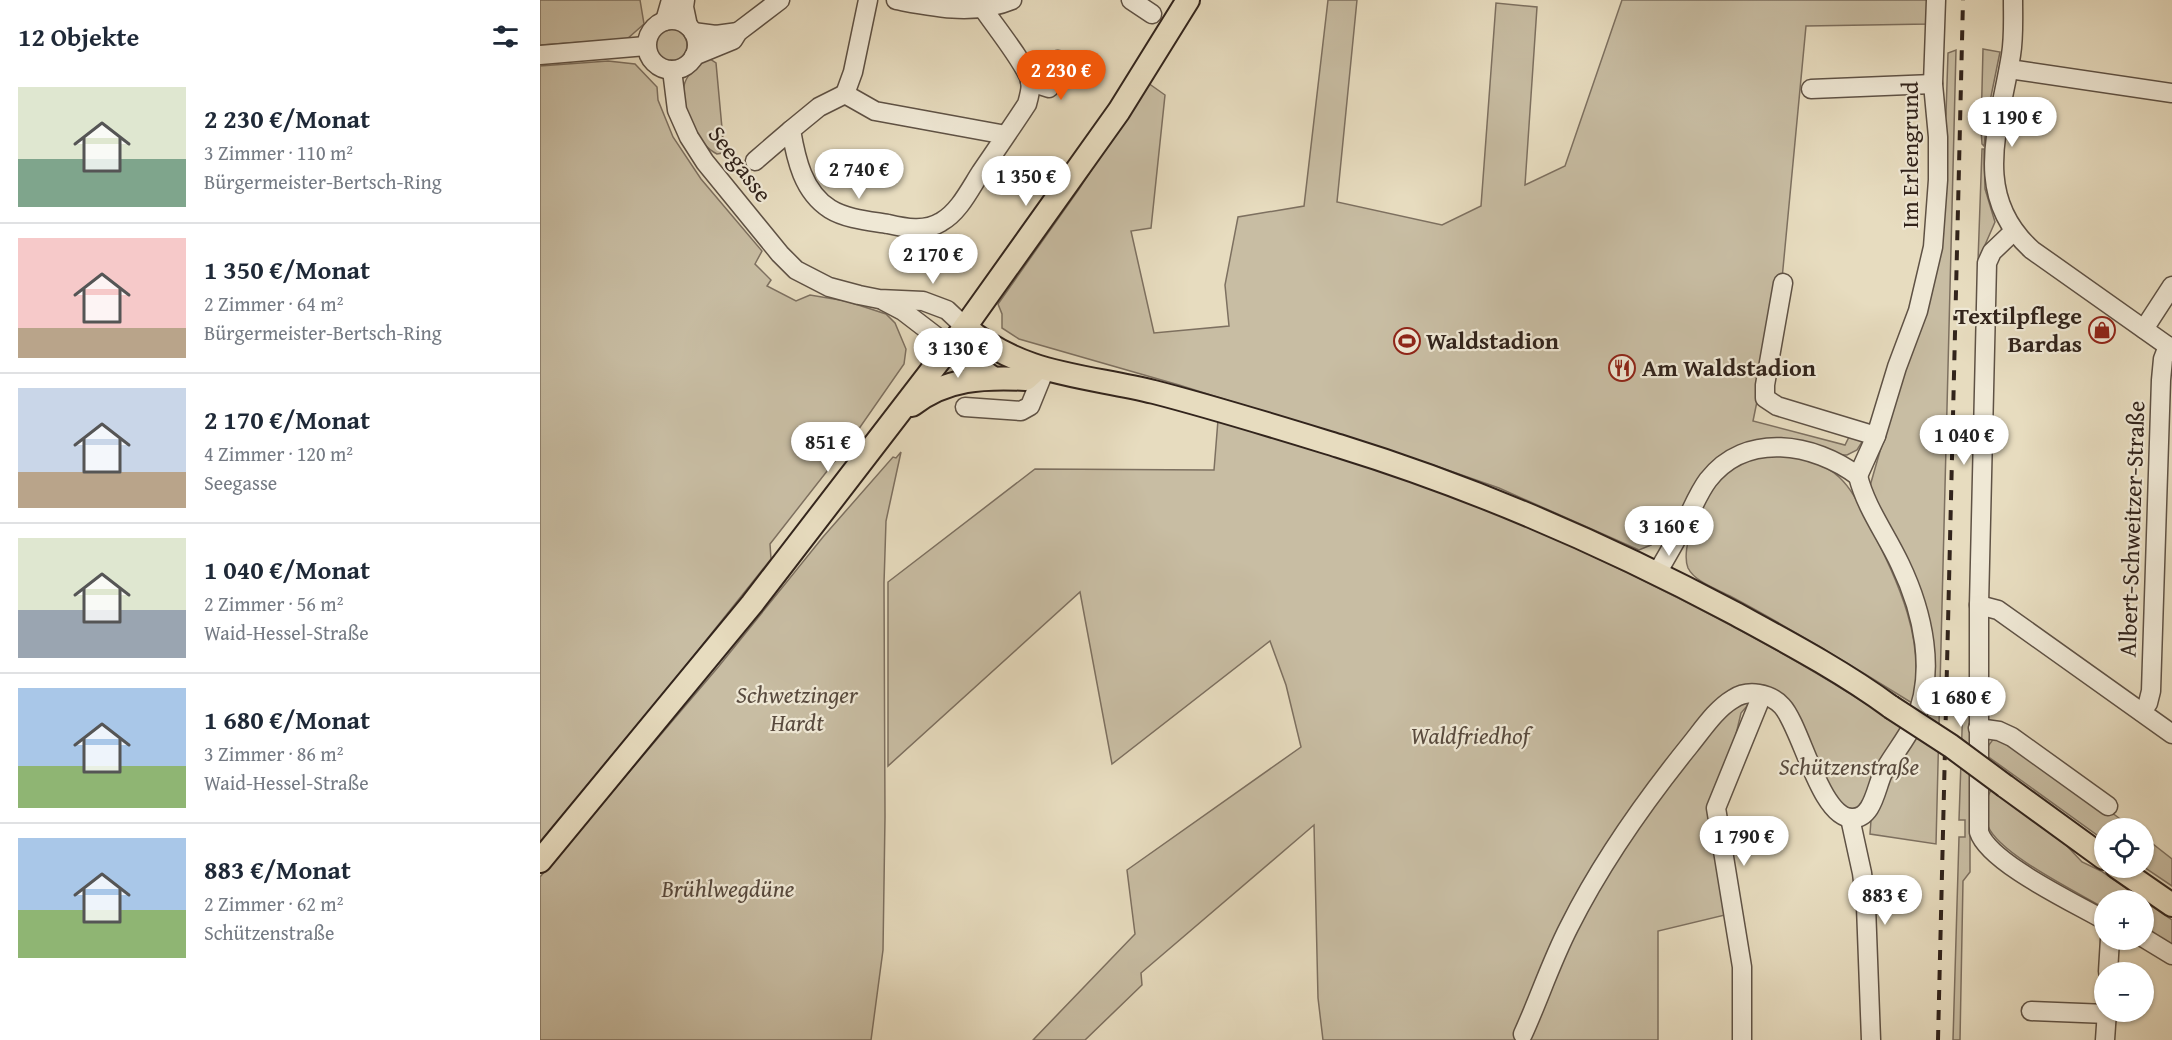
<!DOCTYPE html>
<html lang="de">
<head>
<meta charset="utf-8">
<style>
  body { margin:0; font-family:"Gentium Book Plus",serif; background:#f2f2f3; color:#1f2937; height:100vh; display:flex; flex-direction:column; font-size:22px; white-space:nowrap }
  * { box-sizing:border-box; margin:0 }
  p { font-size:20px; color:#747a83 }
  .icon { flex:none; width:33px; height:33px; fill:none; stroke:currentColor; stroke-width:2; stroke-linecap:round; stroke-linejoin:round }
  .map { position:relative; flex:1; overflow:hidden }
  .drawer { display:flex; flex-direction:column; background:#fff; width:540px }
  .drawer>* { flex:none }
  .tools { position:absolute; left:1554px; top:818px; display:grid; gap:12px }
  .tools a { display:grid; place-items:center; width:60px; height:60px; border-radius:50%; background:#fff; box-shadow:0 2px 4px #0004; font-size:30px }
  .price { position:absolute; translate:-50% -51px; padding:0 14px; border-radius:21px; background:#fff; color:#222; font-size:20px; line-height:39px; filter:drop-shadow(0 2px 3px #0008) }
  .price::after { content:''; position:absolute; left:50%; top:36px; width:18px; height:14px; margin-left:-9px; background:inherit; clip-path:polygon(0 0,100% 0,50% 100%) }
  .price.on { background:#ea580c; color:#fff }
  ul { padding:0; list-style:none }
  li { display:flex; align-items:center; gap:18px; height:150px; padding:0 18px }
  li+li { border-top:2px solid #e0e1e3 }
  li span { display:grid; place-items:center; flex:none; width:168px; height:120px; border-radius:0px; color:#555 }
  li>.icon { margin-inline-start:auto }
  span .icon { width:72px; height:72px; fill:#fffc; stroke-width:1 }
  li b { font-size:26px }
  h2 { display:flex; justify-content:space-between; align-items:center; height:72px; padding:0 18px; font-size:26px }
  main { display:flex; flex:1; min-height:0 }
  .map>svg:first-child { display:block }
  .green { fill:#c8bda3; stroke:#7d7060; stroke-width:1.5 }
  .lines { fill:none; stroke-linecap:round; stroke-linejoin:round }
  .minor-casing { stroke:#5f5245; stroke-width:21 }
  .major-casing { stroke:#32241c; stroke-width:26 }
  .minor { stroke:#efe8d5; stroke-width:18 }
  .major { stroke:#e7dcbf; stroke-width:22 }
  .rail { stroke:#32241c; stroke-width:4; stroke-dasharray:10 10; stroke-linecap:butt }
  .major-bridge-casing { stroke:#32241c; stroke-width:26; stroke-linecap:butt }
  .major-bridge { stroke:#e7dcbf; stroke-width:22 }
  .labels { text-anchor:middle; stroke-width:4.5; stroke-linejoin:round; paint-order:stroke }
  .street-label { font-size:24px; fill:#32241c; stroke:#efe8d5 }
  .poi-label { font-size:24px; font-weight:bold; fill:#32241c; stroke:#efe8d5; text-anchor:start }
  .park-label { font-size:24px; font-style:italic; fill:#584a3e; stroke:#efe8d5 }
</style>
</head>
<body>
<main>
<section class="drawer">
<h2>12 Objekte<svg class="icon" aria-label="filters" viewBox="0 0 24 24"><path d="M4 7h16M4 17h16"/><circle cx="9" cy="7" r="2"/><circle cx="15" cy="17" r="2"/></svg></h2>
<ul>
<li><span style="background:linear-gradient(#dfe7d0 60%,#7fa58c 0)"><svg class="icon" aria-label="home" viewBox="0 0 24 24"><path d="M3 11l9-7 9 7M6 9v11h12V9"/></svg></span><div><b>2 230 €/Monat</b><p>3 Zimmer · 110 m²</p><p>Bürgermeister-Bertsch-Ring</p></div></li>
<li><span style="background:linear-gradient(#f6c9c9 75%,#b9a48a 0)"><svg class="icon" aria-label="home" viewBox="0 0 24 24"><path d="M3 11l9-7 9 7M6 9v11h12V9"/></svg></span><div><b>1 350 €/Monat</b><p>2 Zimmer · 64 m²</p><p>Bürgermeister-Bertsch-Ring</p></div></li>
<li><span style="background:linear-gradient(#c9d6e8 70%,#b9a48a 0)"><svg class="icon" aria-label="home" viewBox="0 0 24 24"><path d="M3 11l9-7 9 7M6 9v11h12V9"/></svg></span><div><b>2 170 €/Monat</b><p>4 Zimmer · 120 m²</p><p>Seegasse</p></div></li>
<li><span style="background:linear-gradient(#dfe7d0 60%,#9aa5b1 0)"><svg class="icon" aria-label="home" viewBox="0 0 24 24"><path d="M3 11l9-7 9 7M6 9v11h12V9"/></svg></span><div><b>1 040 €/Monat</b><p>2 Zimmer · 56 m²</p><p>Waid-Hessel-Straße</p></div></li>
<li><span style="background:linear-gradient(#a9c7e8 65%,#8fb573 0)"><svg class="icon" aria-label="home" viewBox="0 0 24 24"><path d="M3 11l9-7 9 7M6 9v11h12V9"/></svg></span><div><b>1 680 €/Monat</b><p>3 Zimmer · 86 m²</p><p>Waid-Hessel-Straße</p></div></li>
<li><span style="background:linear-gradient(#a9c7e8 60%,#8fb573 0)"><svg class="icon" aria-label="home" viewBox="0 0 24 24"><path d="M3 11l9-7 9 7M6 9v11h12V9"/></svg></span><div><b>883 €/Monat</b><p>2 Zimmer · 62 m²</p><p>Schützenstraße</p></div></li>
</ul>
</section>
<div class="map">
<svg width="1632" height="1040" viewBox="0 0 1632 1040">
  <rect width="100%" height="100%" fill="#e7dcbf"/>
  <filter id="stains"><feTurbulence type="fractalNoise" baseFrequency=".00333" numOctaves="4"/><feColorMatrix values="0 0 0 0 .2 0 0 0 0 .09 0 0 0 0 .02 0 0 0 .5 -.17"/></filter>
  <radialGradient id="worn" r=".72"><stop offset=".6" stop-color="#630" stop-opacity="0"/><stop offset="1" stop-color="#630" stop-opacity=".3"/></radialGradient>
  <!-- green -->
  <g class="green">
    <polygon points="0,0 100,0 104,24 87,39 0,45"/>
    <polygon points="788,0 817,0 797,202 902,225 941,206 956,3 997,7 985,185 1025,166 1082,0 1390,0 1389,24 1266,26 1242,279 1213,421 1305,445 1310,435 1320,438 1322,442 1317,450 1307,455 1290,455 1257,443 1159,479 1131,529 1111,545 1099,550 959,488 893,465 639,385 479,339 462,328 462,314 458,304 539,189 608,83 625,95 611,228 591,231 614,333 689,326 685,285 698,217 764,206"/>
    <circle cx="131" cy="45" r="16"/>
    <polygon points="1443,49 1460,52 1448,111 1444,146 1442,144 1441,129"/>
    <path d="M 1416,50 L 1396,844 L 1330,834 L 1331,820 L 1319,807 C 1314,809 1310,810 1305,807 C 1287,794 1265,734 1257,712 L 1212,700 L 1201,713 L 1173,831 L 1185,915 L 1118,931 L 1118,1040 L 783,1040 L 778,998 L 774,825 L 601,973 L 602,985 L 545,1040 L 493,1040 L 595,934 L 587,870 L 761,747 L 746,685 L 730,641 L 572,764 L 540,592 L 348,766 L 348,582 L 495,469 L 674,470 L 678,420 C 759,444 841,468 920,498 C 982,522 1043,551 1102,580 C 1196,626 1289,676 1374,736 L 1391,683 L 1349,529 L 1330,486 L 1365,364 L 1406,114 L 1408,53 Z"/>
    <path d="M 167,57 L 176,63 L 184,150 L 183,153 L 177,154 C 157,144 140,107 144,86 C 146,74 159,65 167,57 Z"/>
    <polygon points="68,61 95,64 117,87 118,100 133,137 161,179 222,251 215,264 231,280 227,286 256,301 270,295 306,301 346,314 355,323 366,349 364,364 309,443 230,544 231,559 60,773 0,844 0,66"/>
    <polygon points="1442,149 1444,149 1445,189 1455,222 1438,261"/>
    <polygon points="361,452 346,521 344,583 345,817 343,950 331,1040 0,1040 0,877 179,666 283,537 353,457 356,458"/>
    <path d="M 1231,454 C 1255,457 1281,460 1299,477 C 1314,491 1322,511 1331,528 C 1358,582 1387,642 1372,703 C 1312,666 1252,629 1190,596 C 1177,589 1155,582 1148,568 C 1142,553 1152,525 1159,511 C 1168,493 1181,472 1200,463 C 1209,458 1221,457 1231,454 Z"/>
    <polygon points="1423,702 1433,708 1430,794 1430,872 1423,881 1420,1040 1413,1040 1419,837 1425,837 1425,820 1419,820"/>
    <polygon points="1457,734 1567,809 1592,828 1564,828 1564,840 1443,753"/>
    <path d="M 1451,790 L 1526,845 L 1542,862 L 1561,871 L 1603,900 L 1564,900 L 1564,908 C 1537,892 1459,854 1448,826 C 1443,814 1445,800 1451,790 Z"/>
    <polygon points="1604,837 1632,859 1632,886 1604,867"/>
    <polygon points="1604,901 1632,920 1632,948 1604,931"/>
  </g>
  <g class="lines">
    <defs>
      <g id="minor">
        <polyline points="145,0 144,7 148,26"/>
        <path d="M 356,0 C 394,7 434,16 472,0"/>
        <polyline points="591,0 612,14"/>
        <path d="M 1473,0 C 1473,18 1474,37 1471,55 C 1460,125 1430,194 1492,250 L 1632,349"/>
        <path d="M 442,7 C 454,25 484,62 490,80 C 492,87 489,97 487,104 C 472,127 456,150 441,172 C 430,189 419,212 401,222 C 385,232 365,228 348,224 C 330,221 306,219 290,209 C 263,192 256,159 251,130 L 279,107 L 305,94 L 335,111 L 466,135"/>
        <circle cx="132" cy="45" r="25"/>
        <polyline points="125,21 131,0"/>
        <polyline points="153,32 176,35 198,32"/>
        <polyline points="0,55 106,46"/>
        <polyline points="154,56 193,40 198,32 240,0"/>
        <polyline points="1469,69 1632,93"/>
        <polyline points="132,70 137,110 149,137 165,162 240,254 256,270 289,287 319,295 339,299 383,301 407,310 425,327"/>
        <polyline points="490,82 509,88 518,60"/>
        <polyline points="1271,89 1393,84"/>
        <polyline points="305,94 313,72 328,0"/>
        <polyline points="215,161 251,130"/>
        <path d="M 1474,231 L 1452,252 L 1447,263 L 1439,605 L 1439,832 C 1449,863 1535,903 1564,920"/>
        <polyline points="1243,283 1225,385 1225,398 1237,406 1336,436"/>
        <polyline points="344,301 363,311 410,347"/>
        <polyline points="1604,329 1632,286"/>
        <polyline points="425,407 481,411 490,406 505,369"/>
        <polyline points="1318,476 1336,436 1357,367 1378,311 1393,247 1398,180 1398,137 1393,84 1396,0"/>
        <path d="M 1117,573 C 1127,556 1137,539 1146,521 C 1153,507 1159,492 1168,480 C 1206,431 1274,443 1318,476"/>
        <polyline points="1439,605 1458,610 1632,734"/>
        <polyline points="1602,712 1608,703 1611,691 1621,380 1623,359 1628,346"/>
        <polyline points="1438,728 1459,731 1472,737 1568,806"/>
        <polyline points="1310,818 1322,873 1326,906 1331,1040"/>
        <polyline points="1604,938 1632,955"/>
        <polyline points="1568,972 1570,939"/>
        <polyline points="1491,1011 1567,1014"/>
        <path d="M 983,1034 C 999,999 1011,962 1029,927 C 1062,861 1104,802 1150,745 C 1163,729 1176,709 1193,699 C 1208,689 1230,693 1242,706 C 1261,726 1280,818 1312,818 C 1333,819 1336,787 1343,773 C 1352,756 1365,741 1374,723 C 1397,673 1383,612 1360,564 C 1346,534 1326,508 1318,476"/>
        <polyline points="1202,1040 1202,967 1176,808 1222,695"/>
        <polyline points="1565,1040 1567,1011"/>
      </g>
      <g id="major">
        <path d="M 425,327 C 483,376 545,375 614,392 C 676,408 737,427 799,446 C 935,488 1068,546 1194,613 C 1247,642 1302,671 1351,707"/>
        <polyline points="410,347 451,377"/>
        <path d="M 372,405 C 406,378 444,377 486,379 L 498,368"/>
        <polyline points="1465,786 1564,858"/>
        <polyline points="0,861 212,604 425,327 579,111 648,0"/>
        <polyline points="1577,867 1632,905"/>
      </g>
    </defs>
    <!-- minor casing -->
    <use href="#minor" class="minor-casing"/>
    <!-- major casing -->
    <use href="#major" class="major-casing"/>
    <!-- minor -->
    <use href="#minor" class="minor"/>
    <!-- major -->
    <use href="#major" class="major"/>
    <!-- rail -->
    <polyline class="rail" points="1398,1040 1423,0"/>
    <defs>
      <polyline id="major-bridge" points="1351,707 1411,746 1465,786"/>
    </defs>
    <!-- major-bridge casing -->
    <use href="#major-bridge" class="major-bridge-casing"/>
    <!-- major-bridge -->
    <use href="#major-bridge" class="major-bridge"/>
  </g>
  <!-- icons -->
  <defs>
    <symbol id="shop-ring" viewBox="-11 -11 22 22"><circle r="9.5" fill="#efe8d5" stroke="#8f2418" stroke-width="1.5"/><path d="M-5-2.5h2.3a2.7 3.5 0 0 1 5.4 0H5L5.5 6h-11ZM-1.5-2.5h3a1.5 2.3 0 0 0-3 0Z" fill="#8f2418"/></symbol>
    <symbol id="stadium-ring" viewBox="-11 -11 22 22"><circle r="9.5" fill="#efe8d5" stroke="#8f2418" stroke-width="1.5"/><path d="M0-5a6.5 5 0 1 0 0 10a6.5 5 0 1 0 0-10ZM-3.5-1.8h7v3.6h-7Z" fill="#8f2418"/></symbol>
    <symbol id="restaurant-ring" viewBox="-11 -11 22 22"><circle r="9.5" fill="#efe8d5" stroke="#8f2418" stroke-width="1.5"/><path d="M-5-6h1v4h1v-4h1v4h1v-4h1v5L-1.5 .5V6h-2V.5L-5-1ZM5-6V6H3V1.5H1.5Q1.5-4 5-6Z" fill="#8f2418"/></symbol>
  </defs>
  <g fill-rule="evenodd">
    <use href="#shop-ring" x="1547" y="315" width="30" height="30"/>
    <use href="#stadium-ring" x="852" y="326" width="30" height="30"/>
    <use href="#restaurant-ring" x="1067" y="353" width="30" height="30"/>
  </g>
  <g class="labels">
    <!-- street labels -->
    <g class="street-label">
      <text transform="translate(1370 155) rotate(-90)" y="8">Im Erlengrund</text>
      <text transform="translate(200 164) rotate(53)" y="8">Seegasse</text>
      <text transform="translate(1592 529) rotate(-88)" y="8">Albert-Schweitzer-Straße</text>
    </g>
    <!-- poi labels -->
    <g class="poi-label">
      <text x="1542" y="324" text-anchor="end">Textilpflege<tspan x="1542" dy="28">Bardas</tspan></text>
      <text x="886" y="349">Waldstadion</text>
      <text x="1102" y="376">Am Waldstadion</text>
    </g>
    <!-- park labels -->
    <g class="park-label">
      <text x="257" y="703">Schwetzinger<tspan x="257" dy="28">Hardt</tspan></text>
      <text x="930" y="744">Waldfriedhof</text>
      <text x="1309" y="775">Schützenstraße</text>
      <text x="188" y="897">Brühlwegdüne</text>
    </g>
  </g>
  <rect width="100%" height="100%" filter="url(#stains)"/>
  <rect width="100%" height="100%" fill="url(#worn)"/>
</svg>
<div class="tools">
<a><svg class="icon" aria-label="locate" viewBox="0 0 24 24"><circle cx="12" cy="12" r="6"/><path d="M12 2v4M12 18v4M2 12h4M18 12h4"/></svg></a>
<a>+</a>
<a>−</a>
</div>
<b class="price on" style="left:521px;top:101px">2 230 €</b>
<b class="price" style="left:1472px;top:148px">1 190 €</b>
<b class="price" style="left:319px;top:200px">2 740 €</b>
<b class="price" style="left:486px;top:207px">1 350 €</b>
<b class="price" style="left:393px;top:285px">2 170 €</b>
<b class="price" style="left:418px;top:379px">3 130 €</b>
<b class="price" style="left:1424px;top:466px">1 040 €</b>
<b class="price" style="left:288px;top:473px">851 €</b>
<b class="price" style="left:1129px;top:557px">3 160 €</b>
<b class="price" style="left:1421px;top:728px">1 680 €</b>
<b class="price" style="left:1204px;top:867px">1 790 €</b>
<b class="price" style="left:1345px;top:926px">883 €</b>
</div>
</main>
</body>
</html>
